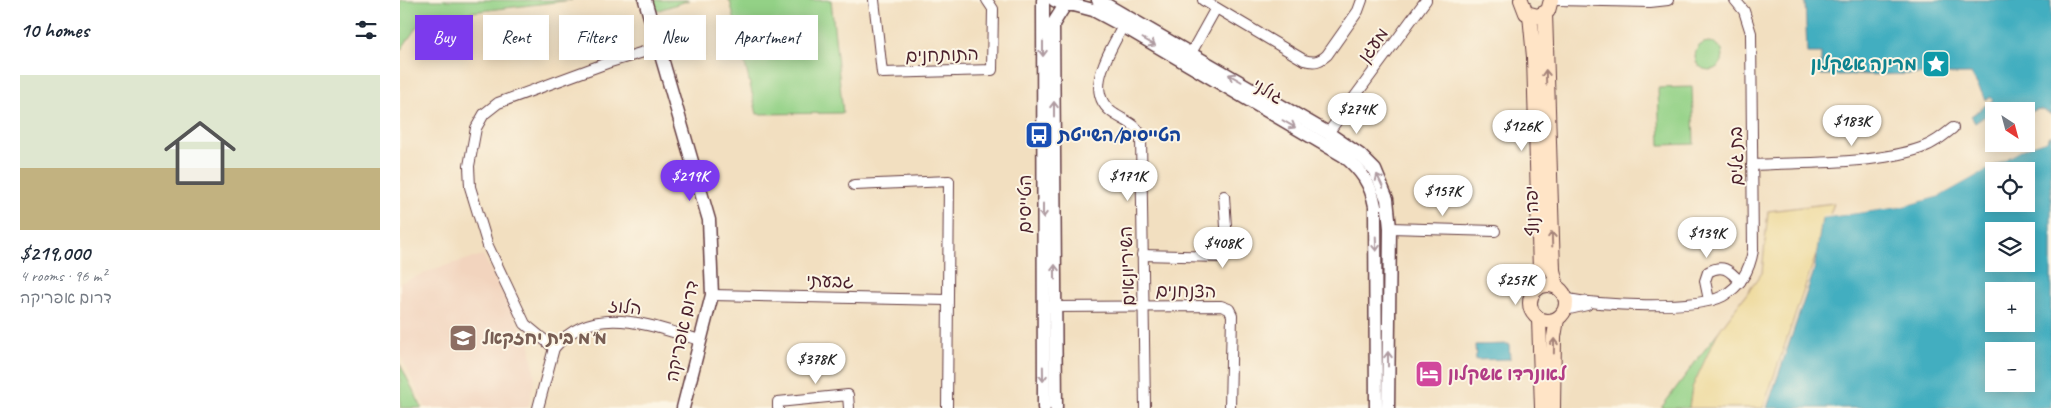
<!DOCTYPE html>
<html lang="en">
<head>
<meta charset="utf-8">
<style>
  body { margin:0; font-family:Caveat,"Playpen Sans Hebrew",sans-serif; background:#f6f6f7; color:#1f2937; height:100vh; display:flex; flex-direction:column; font-size:19px; white-space:nowrap }
  * { box-sizing:border-box; margin:0 }
  p { font-size:16px; color:#747a83 }
  .icon { flex:none; width:28px; height:28px; fill:none; stroke:currentColor; stroke-width:2; stroke-linecap:round; stroke-linejoin:round }
  .map { position:relative; flex:1; overflow:hidden }
  .details { display:flex; flex-direction:column; background:#fff; width:400px }
  .details>* { flex:none }
  .hud { position:absolute; left:15px; top:15px; width:475px; height:45px; display:flex; gap:10px }
  .needle { width:32px; rotate:144deg }
  .tools { position:absolute; left:1585px; top:102px; display:grid; gap:10px }
  .tools a { display:grid; place-items:center; width:50px; height:50px; border-radius:0px; background:#fff; box-shadow:0 2px 12px #0003; font-size:25px }
  .price { position:absolute; translate:-50% -42px; padding:0 11px; border-radius:18px; background:#fff; color:#222; font-size:16px; line-height:32px; filter:drop-shadow(0 1px 2px #0008) }
  .price::after { content:''; position:absolute; left:50%; top:30px; width:15px; height:11px; margin-left:-8px; background:inherit; clip-path:polygon(0 0,100% 0,50% 100%) }
  .price.selected { background:#7c3aed; color:#fff }
  ul { padding:0; list-style:none }
  li { display:grid; align-content:center; gap:10px; height:265px; padding:0 20px }
  li+li { border-top:1px solid #e0e1e3 }
  li span { display:grid; place-items:center; height:155px; border-radius:0px; color:#555 }
  li>.icon { margin-inline-start:auto }
  span .icon { width:90px; height:90px; fill:#fffc; stroke-width:1 }
  li b { font-size:21px }
  h2 { display:flex; justify-content:space-between; align-items:center; height:60px; padding:0 20px; font-size:21px }
  .chip { padding:0 18px; border-radius:0px; background:#fff; box-shadow:0 2px 12px #0003; font-size:18px; line-height:45px }
  .chip.selected { background:#7c3aed; color:#fff }
  main { display:flex; flex:1; min-height:0 }
  .map>svg:first-child { display:block }
  .built { fill:#f2d4be }
  .green { fill:#93d186; stroke:#6e7858 }
  .sand { fill:#eeda9e; stroke:#9c7c64 }
  .water { fill:#42aec0; stroke:#466676; fill-rule:evenodd }
  .pier { fill:#f2dfc0 }
  .lines { fill:none; stroke-linecap:round; stroke-linejoin:round }
  .minor-casing { stroke:#633c41; stroke-width:12 }
  .tertiary-casing { stroke:#633c41; stroke-width:15 }
  .secondary-casing { stroke:#633c41; stroke-width:16 }
  .minor { stroke:#fff; stroke-width:10 }
  .tertiary { stroke:#fff; stroke-width:12 }
  .secondary { stroke:#ffe4c6; stroke-width:14 }
  .oneway { stroke:#ae9aa0 }
  .oneway2 { stroke:#a48278 }
  .labels { text-anchor:middle; stroke-width:4; stroke-linejoin:round; paint-order:stroke }
  .street-label { font-size:18px; fill:#4a1f2b; stroke:#fcf5e5 }
  .culture-label { font-size:18px; font-weight:bold; fill:#0d838f; stroke:#fcf5e5; text-anchor:end }
  .transit-label { font-size:18px; font-weight:bold; fill:#164399; stroke:#fcf5e5; text-anchor:start }
  .education-label { font-size:18px; font-weight:bold; fill:#785e54; stroke:#fcf5e5; text-anchor:start }
  .hotel-label { font-size:18px; font-weight:bold; fill:#b23c85; stroke:#fcf5e5; text-anchor:start }
</style>
</head>
<body>
<main>
<section class="details">
<h2>10 homes<svg class="icon" aria-label="filters" viewBox="0 0 24 24"><path d="M4 7h16M4 17h16"/><circle cx="9" cy="7" r="2"/><circle cx="15" cy="17" r="2"/></svg></h2>
<ul>
<li><span style="background:linear-gradient(#dfe7d0 60%,#c2b280 0)"><svg class="icon" aria-label="home" viewBox="0 0 24 24"><path d="M3 11l9-7 9 7M6 9v11h12V9"/></svg></span><div><b>$219,000</b><p>4 rooms · 96 m²</p><p>דרום אפריקה</p></div></li>
</ul>
</section>
<div class="map">
<svg width="1651" height="408" viewBox="0 0 1651 408">
  <rect width="100%" height="100%" fill="#fcf5e5"/>
  <filter id="ink" filterUnits="userSpaceOnUse"><feTurbulence type="fractalNoise" baseFrequency=".02" numOctaves="2"/><feDisplacementMap in="SourceGraphic" scale="10" xChannelSelector="R" yChannelSelector="G"/><feConvolveMatrix kernelMatrix="1 2 1 2 8 2 1 2 1" color-interpolation-filters="sRGB"/></filter>
  <filter id="wash" filterUnits="userSpaceOnUse"><feTurbulence type="fractalNoise" baseFrequency=".0096" numOctaves="4" result="noise"/><feDisplacementMap in="SourceGraphic" scale="20" xChannelSelector="R" yChannelSelector="G"/><feGaussianBlur stdDeviation="1.12" result="paint"/><feColorMatrix in="noise" values="0 0 0 0 0 0 0 0 0 0 0 0 0 0 0 0 0 1.4 0 .05"/><feComposite in="paint" operator="in"/></filter>
  <g filter="url(#wash)">
    <rect width="100%" height="100%" fill="#f2dfc0"/>
    <!-- built -->
    <polygon class="built" points="83,255 130,346 135,377 128,408 26,408 0,355 0,283 37,268"/>
    <!-- green -->
    <g class="green">
      <polygon points="0,0 172,0 23,18 0,51"/>
      <polygon points="253,0 290,0 256,11"/>
      <polygon points="327,0 431,0 443,113 357,114 330,1"/>
      <circle cx="1309" cy="56" r="14"/>
      <polygon points="1292,87 1294,144 1260,145 1258,88"/>
      <polygon points="1318,332 1292,388 1289,408 1261,408"/>
      <polygon points="0,364 22,408 0,408"/>
    </g>
    <!-- sand -->
    <polygon class="sand" points="1434,203 1363,408 1289,408 1292,388 1318,332 1362,273 1368,211"/>
    <!-- water -->
    <g class="water">
      <path d="M 1405,0 L 1651,0 L 1651,115 C 1643,108 1637,108 1628,113 L 1626,118 L 1626,111 L 1600,111 L 1597,108 L 1575,123 L 1571,116 L 1593,100 L 1591,97 L 1586,100 L 1571,74 L 1421,75 L 1421,53 L 1407,53 Z"/>
      <path d="M 1651,135 L 1651,408 L 1367,408 L 1414,271 L 1422,218 L 1500,207 L 1540,196 L 1627,147 L 1646,141 ZM 1594,171 L 1626,171 L 1626,204 L 1594,204 ZM 1594,231 L 1626,231 L 1626,264 L 1594,264 ZM 1594,291 L 1626,291 L 1626,324 L 1594,324 ZM 1594,351 L 1626,351 L 1626,384 L 1594,384 Z"/>
      <polygon points="1109,344 1110,359 1076,360 1075,345"/>
    </g>
    <!-- pier -->
    <polygon class="pier" points="1651,133 1646,141 1627,147 1540,196 1500,207 1422,218 1422,215 1499,205 1539,194 1626,145 1644,139"/>
  </g>
  <g filter="url(#ink)">
    <g class="lines">
      <defs>
        <g id="minor">
          <polyline points="474,0 482,73 592,70 593,9 587,0"/>
          <path d="M 803,0 L 904,60 C 914,63 919,62 927,55 L 958,11 L 962,0"/>
          <polyline points="1157,0 1250,2 1268,0"/>
          <path d="M 723,26 C 709,53 681,94 716,115 C 727,122 737,124 741,137 L 745,408"/>
          <polyline points="791,53 816,8"/>
          <polyline points="928,133 1026,0"/>
          <path d="M 1352,165 C 1403,162 1473,165 1521,148 C 1533,144 1543,136 1553,128"/>
          <polyline points="454,185 549,181 547,408"/>
          <polyline points="990,228 1095,231"/>
          <polyline points="742,255 820,257 826,251 827,242 824,196"/>
          <polyline points="312,295 547,300"/>
          <path d="M 1166,298 C 1195,306 1297,310 1323,296 C 1341,286 1350,269 1353,250 L 1351,33 L 1344,11 L 1335,0"/>
          <path d="M 1309,300 L 1305,281 L 1308,272 C 1322,264 1329,269 1340,282"/>
          <polyline points="649,307 821,306 829,309 832,315 830,408"/>
          <polyline points="1165,310 1187,305"/>
          <path d="M 154,348 C 194,301 250,326 300,340"/>
          <polyline points="138,408 154,348 125,324 88,246 70,187 69,166 76,128 84,114 98,103 207,63 257,48"/>
          <polyline points="378,408 378,402 448,395 449,408"/>
        </g>
        <g id="tertiary">
          <polyline points="245,0 309,220 312,295 283,408"/>
          <polyline points="643,0 644,408"/>
          <polyline points="654,0 665,5 673,5"/>
          <polyline points="698,0 928,133 960,155 975,170 987,199 990,228 988,408"/>
          <path d="M 674,5 L 693,10 L 723,26 L 944,156 C 961,170 971,184 975,206 L 976,408"/>
          <polyline points="656,408 653,24 665,5"/>
        </g>
        <g id="secondary">
          <polyline points="1121,0 1126,13 1138,16 1148,11 1151,0"/>
          <polyline points="1145,13 1153,270 1157,287"/>
          <polyline points="1130,15 1134,57 1140,271 1137,289"/>
          <circle cx="1148" cy="303" r="18"/>
          <polyline points="1139,319 1142,408"/>
          <polyline points="1153,408 1154,337 1157,319"/>
        </g>
      </defs>
      <!-- minor casing -->
      <use href="#minor" class="minor-casing"/>
      <!-- tertiary casing -->
      <use href="#tertiary" class="tertiary-casing"/>
      <!-- secondary casing -->
      <use href="#secondary" class="secondary-casing"/>
      <!-- minor -->
      <use href="#minor" class="minor"/>
      <!-- tertiary -->
      <use href="#tertiary" class="tertiary"/>
      <!-- secondary -->
      <use href="#secondary" class="secondary"/>
    </g>
    <!-- one-way arrows -->
    <defs><path id="oneway-shaft" d="M-6 0H5M1.5-3L5.5 0L1.5 3" fill="none" stroke-width="1.6" stroke-linecap="round" stroke-linejoin="round" transform="scale(1.25)"/></defs>
    <g class="oneway">
      <use href="#oneway-shaft" transform="translate(749 42) rotate(30)"/>
      <use href="#oneway-shaft" transform="translate(643 49) rotate(90)"/>
      <use href="#oneway-shaft" transform="translate(835 78) rotate(-150)"/>
      <use href="#oneway-shaft" transform="translate(654 109) rotate(-90)"/>
      <use href="#oneway-shaft" transform="translate(889 124) rotate(30)"/>
      <use href="#oneway-shaft" transform="translate(980 181) rotate(-115)"/>
      <use href="#oneway-shaft" transform="translate(643 211) rotate(90)"/>
      <use href="#oneway-shaft" transform="translate(976 244) rotate(88)"/>
      <use href="#oneway-shaft" transform="translate(655 272) rotate(-90)"/>
      <use href="#oneway-shaft" transform="translate(988 359) rotate(-90)"/>
      <use href="#oneway-shaft" transform="translate(643 374) rotate(89)"/>
    </g>
    <g class="oneway2">
      <use href="#oneway-shaft" transform="translate(1146 77) rotate(-92)"/>
      <use href="#oneway-shaft" transform="translate(1152 239) rotate(-92)"/>
      <use href="#oneway-shaft" transform="translate(1154 346) rotate(-89)"/>
    </g>
  </g>
  <!-- icons -->
  <defs>
    <symbol id="sight-square" viewBox="-11 -11 22 22"><rect x="-9" y="-9" width="18" height="18" rx="4" fill="#0f9aa8" stroke="#fcf5e5"/><path d="M0-6L1.8-2.2L6-1.7L2.9 1.2L3.7 5.4L0 3.3L-3.7 5.4L-2.9 1.2L-6-1.7L-1.8-2.2Z" fill="#fff"/></symbol>
    <symbol id="bus-square" viewBox="-11 -11 22 22"><rect x="-9" y="-9" width="18" height="18" rx="4" fill="#1a4fb4" stroke="#fcf5e5"/><path d="M-5-6H5V4H4V6H2V4H-2V6H-4V4H-5ZM-3.5-4V0h7V-4ZM-3.5 1.2v1.5H-2V1.2ZM2 1.2v1.5H3.5V1.2Z" fill="#fff"/></symbol>
    <symbol id="school-square" viewBox="-11 -11 22 22"><rect x="-9" y="-9" width="18" height="18" rx="4" fill="#8d6e63" stroke="#fcf5e5"/><path d="M0-5L7-2L0 1L-7-2ZM-4 1L0 2.5L4 1V4Q0 6-4 4Z" fill="#fff"/></symbol>
    <symbol id="hotel-square" viewBox="-11 -11 22 22"><rect x="-9" y="-9" width="18" height="18" rx="4" fill="#d1479c" stroke="#fcf5e5"/><path d="M-6-4.5h1.5V1H6V5H4.5V3h-9V5H-6ZM-4 0a1.8 1.8 0 1 1 3.6 0ZM.5 0V-2.5h3Q6-2.5 6 0Z" fill="#fff"/></symbol>
  </defs>
  <g fill-rule="evenodd">
    <use href="#sight-square" x="1520" y="48" width="32" height="32"/>
    <use href="#bus-square" x="623" y="119" width="32" height="32"/>
    <use href="#school-square" x="47" y="322" width="32" height="32"/>
    <use href="#hotel-square" x="1013" y="358" width="32" height="32"/>
  </g>
  <g class="labels">
    <!-- street labels -->
    <g class="street-label">
      <text transform="translate(973 45) rotate(-54)" y="6">מעגן</text>
      <text transform="translate(542 55) rotate(-2)" y="6">התותחנים</text>
      <text transform="translate(868 91) rotate(30)" y="6">גולני</text>
      <text transform="translate(1336 156) rotate(-91)" y="6">בת גלים</text>
      <text transform="translate(625 204) rotate(-90)" y="6">הטייסים</text>
      <text transform="translate(1132 211) rotate(-92)" y="6">יפה נוף</text>
      <text transform="translate(727 266) rotate(-92)" y="6">השיריונאים</text>
      <text transform="translate(430 281) rotate(1)" y="6">גבעתי</text>
      <text transform="translate(786 291) rotate(1)" y="6">הצנחנים</text>
      <text transform="translate(225 307) rotate(5)" y="6">הלוז</text>
      <text transform="translate(282 331) rotate(-78)" y="6">דרום אפריקה</text>
    </g>
    <!-- culture labels -->
    <g class="culture-label">
      <text x="1517" y="70">מרינה אשקלון</text>
    </g>
    <!-- transit labels -->
    <g class="transit-label">
      <text x="658" y="141">הטייסים/השייטת</text>
    </g>
    <!-- education labels -->
    <g class="education-label">
      <text x="82" y="344">מ"מ בית יחזקאל</text>
    </g>
    <!-- hotel labels -->
    <g class="hotel-label">
      <text x="1048" y="380">לאונרדו אשקלון</text>
    </g>
  </g>
</svg>
<div class="tools">
<a><svg class="needle" viewBox="-14 -14 28 28"><path d="M0-13l5 13h-10z" fill="#e53935"/><path d="M0 13l5-13h-10z" fill="#747a83"/></svg></a>
<a><svg class="icon" aria-label="locate" viewBox="0 0 24 24"><circle cx="12" cy="12" r="6"/><path d="M12 2v4M12 18v4M2 12h4M18 12h4"/></svg></a>
<a><svg class="icon" aria-label="layers" viewBox="0 0 24 24"><path d="M12 4l9 5-9 5-9-5zM3 14l9 5 9-5"/></svg></a>
<a>+</a>
<a>−</a>
</div>
<b class="price" style="left:957px;top:135px">$274K</b>
<b class="price" style="left:1452px;top:147px">$183K</b>
<b class="price" style="left:1122px;top:152px">$126K</b>
<b class="price selected" style="left:290px;top:202px">$219K</b>
<b class="price" style="left:728px;top:202px">$171K</b>
<b class="price" style="left:1043px;top:217px">$157K</b>
<b class="price" style="left:1307px;top:259px">$139K</b>
<b class="price" style="left:823px;top:269px">$408K</b>
<b class="price" style="left:1116px;top:306px">$257K</b>
<b class="price" style="left:416px;top:385px">$378K</b>
<div class="hud">
<a class="chip selected">Buy</a>
<a class="chip">Rent</a>
<a class="chip">Filters</a>
<a class="chip">New</a>
<a class="chip">Apartment</a>
</div>
</div>
</main>
</body>
</html>
